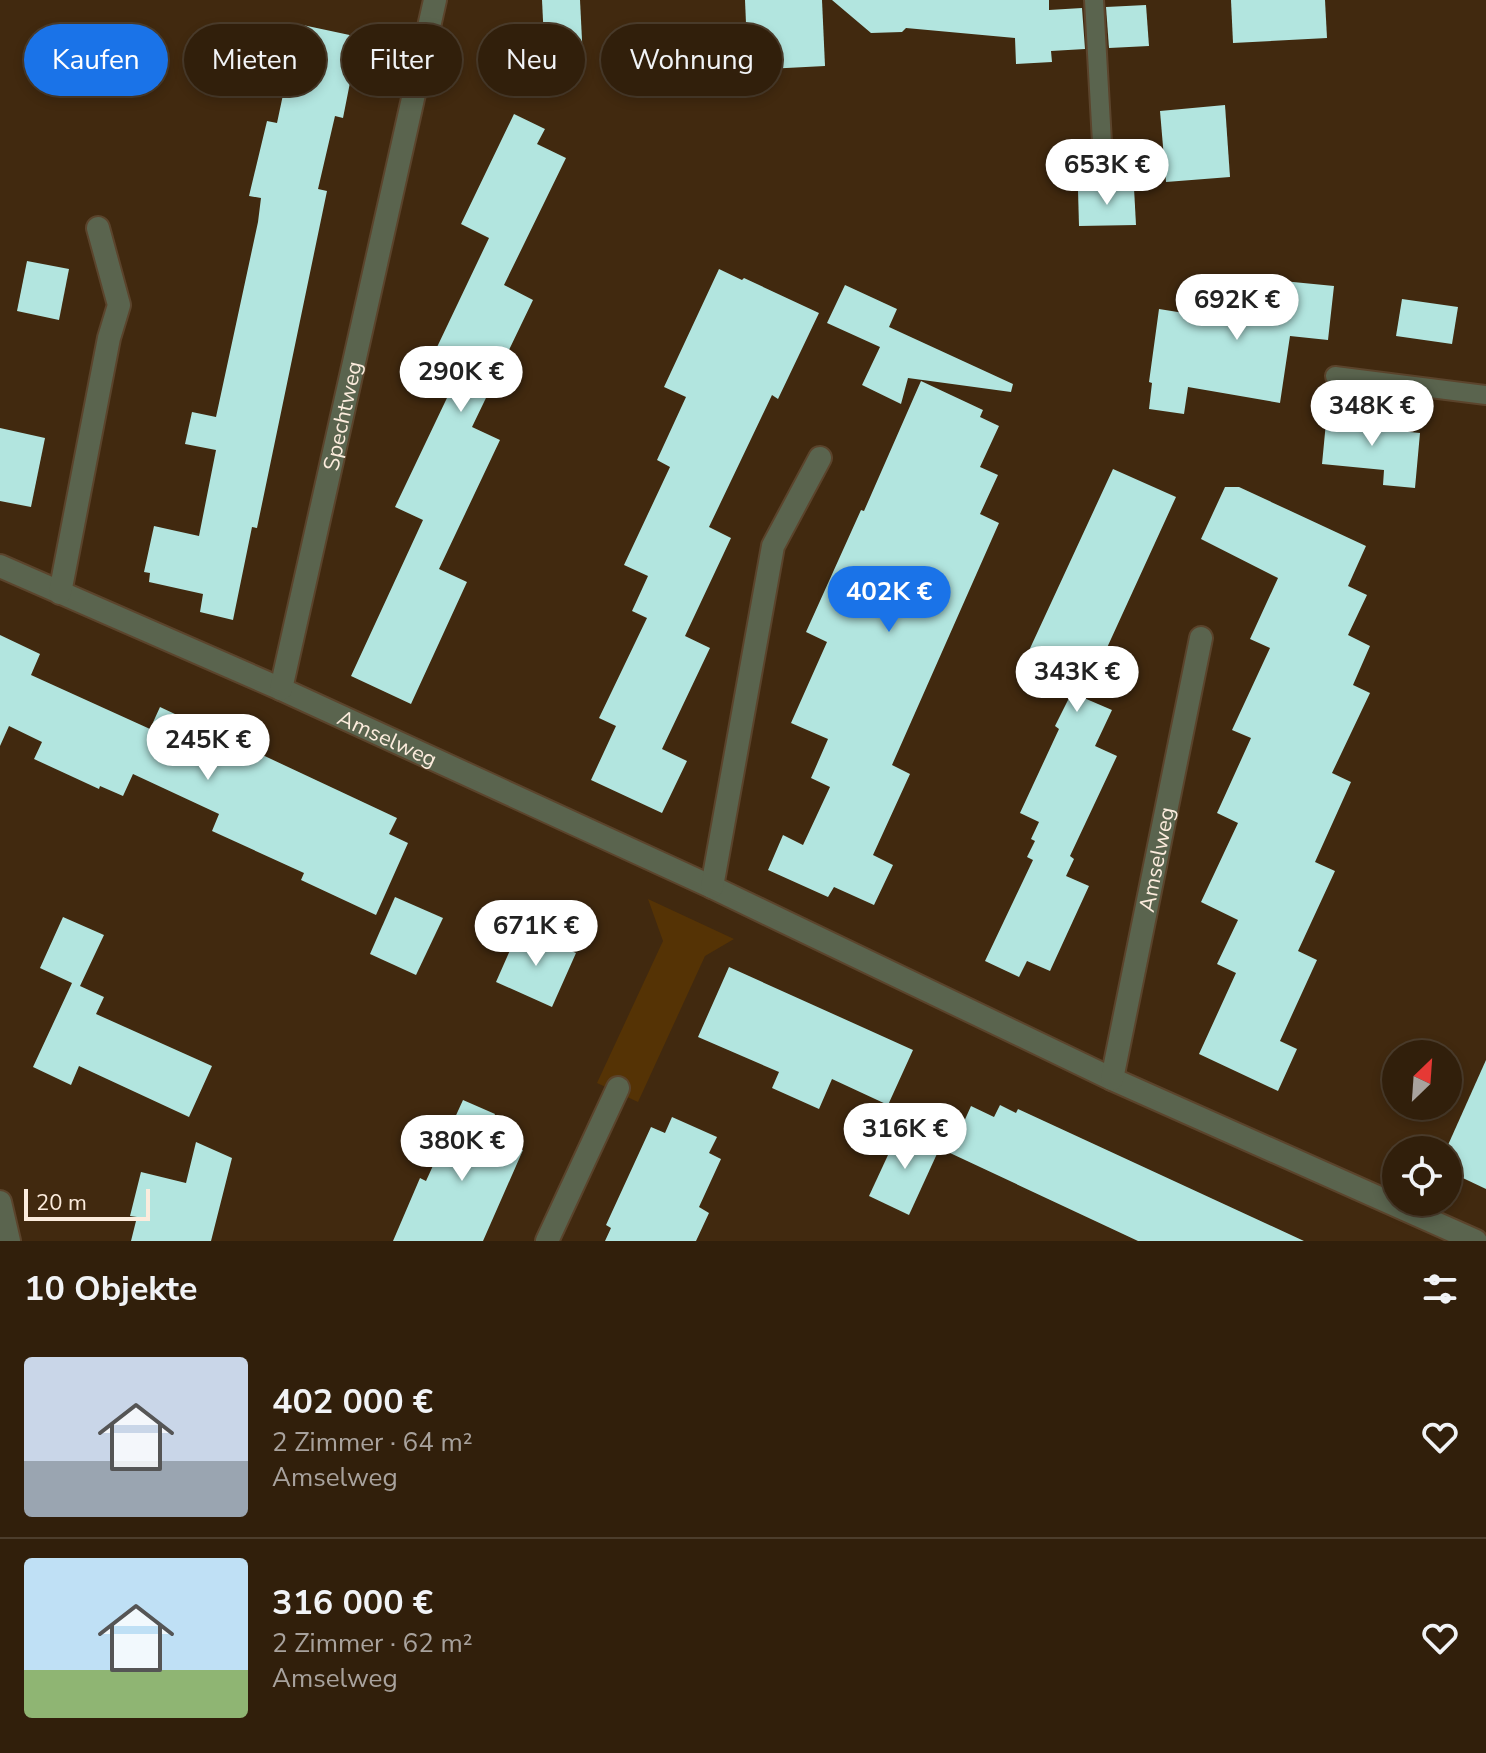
<!DOCTYPE html>
<html lang="de">
<head>
<meta charset="utf-8">
<style>
  body { margin:0; font-family:"Nunito Sans",sans-serif; background:#392714; color:#f1f3f6; height:100vh; display:flex; flex-direction:column; font-size:30px; white-space:nowrap }
  * { box-sizing:border-box; margin:0 }
  p { font-size:26px; color:#a8a29d }
  .icon { flex:none; width:44px; height:44px; fill:none; stroke:currentColor; stroke-width:2; stroke-linecap:round; stroke-linejoin:round }
  .map { position:relative; height:1241px; overflow:hidden }
  .side { display:flex; flex-direction:column; background:#311f0b; flex:1 }
  .side>* { flex:none }
  .guide { position:absolute; left:24px; top:24px; width:800px; height:72px; display:flex; gap:16px }
  .needle { width:52px; rotate:25deg }
  .tools { position:absolute; left:1382px; top:1040px; display:grid; gap:16px }
  .tools a { display:grid; place-items:center; width:80px; height:80px; border-radius:50%; background:#311f0b; box-shadow:0 4px 12px #0003,0 0 0 2px #4c3d2c; font-size:40px }
  .scale { position:absolute; left:24px; bottom:20px; width:126px; box-sizing:border-box; padding-left:8px; border:4px solid #fcecdd; border-top:0; font-size:22px; line-height:28px; white-space:nowrap; color:#fcecdd; -webkit-text-stroke:6px #41290f; paint-order:stroke }
  .price { position:absolute; translate:-50% -68px; padding:0 18px; border-radius:28px; background:#fff; color:#222; font-size:26px; line-height:52px; filter:drop-shadow(0 2px 4px #0008) }
  .price::after { content:''; position:absolute; left:50%; top:48px; width:24px; height:18px; margin-left:-12px; background:inherit; clip-path:polygon(0 0,100% 0,50% 100%) }
  .price.selected { background:#1a73e8; color:#fff }
  ul { padding:0; list-style:none }
  li { display:flex; align-items:center; gap:24px; height:200px; padding:0 24px }
  li+li { border-top:2px solid #4c3d2c }
  li span { display:grid; place-items:center; flex:none; width:224px; height:160px; border-radius:8px; color:#555 }
  li>.icon { margin-inline-start:auto }
  span .icon { width:96px; height:96px; fill:#fffc; stroke-width:1 }
  li b { font-size:34px }
  h2 { display:flex; justify-content:space-between; align-items:center; height:96px; padding:0 24px; font-size:34px }
  .pill { padding:0 28px; border-radius:36px; background:#311f0b; box-shadow:0 4px 12px #0003,0 0 0 2px #4c3d2c; font-size:28px; line-height:72px }
  .pill.selected { background:#1a73e8; color:#fff }
  .map>svg:first-child { display:block }
  .green { fill:#553305 }
  .building { fill:#b2e5df }
  .lines { fill:none; stroke-linecap:round; stroke-linejoin:round }
  .service-casing { stroke:#5b442c; stroke-width:22 }
  .minor-casing { stroke:#5b442c; stroke-width:26 }
  .service { stroke:#5a644e; stroke-width:18 }
  .minor { stroke:#5a644e; stroke-width:22 }
  .labels { text-anchor:middle; stroke-width:8; stroke-linejoin:round; paint-order:stroke }
  .street-label { font-size:22px; fill:#fcecdd; stroke:#41290f }
</style>
</head>
<body>
<div class="map">
<svg width="1486" height="1241" viewBox="0 0 1486 1241">
  <rect width="100%" height="100%" fill="#41290f"/>
  <!-- green -->
  <polygon class="green" points="648,899 734,939 705,956 638,1102 597,1083 663,941"/>
  <!-- building -->
  <g class="building">
    <polygon points="542,0 580,0 583,60 545,61"/>
    <polygon points="745,0 822,0 825,66 748,70"/>
    <polygon points="832,0 1049,0 1049,10 1082,8 1085,49 1051,51 1052,62 1016,64 1015,38 906,28 902,32 871,33"/>
    <polygon points="1231,0 1325,0 1327,38 1233,43"/>
    <polygon points="1146,5 1149,46 1109,48 1106,7"/>
    <polygon points="298,24 359,37 343,118 335,116 318,189 327,191 257,528 252,527 233,620 200,612 203,594 149,582 150,573 144,572 154,526 199,536 216,450 185,444 192,412 216,417 258,222 261,198 249,196 267,121 277,123"/>
    <polygon points="1225,105 1230,177 1166,182 1160,111"/>
    <polygon points="514,114 545,129 537,144 566,158 504,285 533,300 472,427 500,440 439,569 467,582 411,704 351,676 423,520 395,507 456,379 428,366 489,238 461,224"/>
    <polygon points="1134,188 1136,225 1079,226 1078,190"/>
    <polygon points="27,261 69,269 59,320 17,311"/>
    <polygon points="719,269 742,280 744,278 819,313 778,399 772,395 709,527 731,538 685,636 710,648 662,749 687,761 662,813 591,780 616,726 599,718 647,618 632,611 648,576 624,565 670,467 657,460 686,397 664,387"/>
    <polygon points="1233,276 1334,286 1328,340 1290,336 1280,403 1188,387 1184,414 1149,409 1152,383 1149,382 1159,309 1228,320"/>
    <polygon points="845,285 897,309 889,327 1013,384 1011,392 908,378 901,404 862,385 880,347 827,323"/>
    <polygon points="1402,299 1458,307 1452,344 1396,336"/>
    <polygon points="921,381 983,410 980,417 999,426 980,467 998,475 980,514 999,523 892,765 910,774 873,855 893,865 874,905 834,887 828,897 768,870 783,835 803,845 830,787 811,778 828,739 791,723 827,642 806,632 861,510 864,511"/>
    <polygon points="1327,412 1380,417 1379,429 1420,433 1415,488 1383,485 1384,470 1322,464"/>
    <polygon points="0,428 45,438 31,507 0,501"/>
    <polygon points="1113,469 1176,497 1084,698 1112,710 1095,746 1117,756 1070,856 1074,859 1066,876 1089,886 1050,971 1027,961 1019,977 985,961 1033,860 1027,857 1035,841 1031,839 1039,822 1020,813 1059,729 1055,726 1071,694 1020,670"/>
    <polygon points="1225,487 1239,487 1366,546 1348,586 1367,595 1348,635 1370,646 1353,685 1370,693 1332,773 1351,782 1315,862 1335,871 1298,951 1317,960 1280,1041 1297,1049 1278,1091 1199,1054 1236,973 1217,964 1238,920 1201,902 1238,823 1217,813 1251,738 1232,730 1270,648 1250,639 1278,578 1201,539"/>
    <polygon points="0,635 40,654 31,675 150,729 160,707 397,818 389,834 408,843 376,915 301,880 304,873 212,831 219,814 133,774 123,796 100,786 99,789 34,759 42,742 9,726 0,746"/>
    <polygon points="395,897 443,918 416,975 370,954"/>
    <polygon points="63,917 104,935 80,986 104,997 96,1014 212,1066 189,1117 79,1066 71,1085 33,1067 72,983 40,968"/>
    <polygon points="519,930 535,938 536,935 576,953 552,1007 496,982"/>
    <polygon points="729,967 913,1050 888,1105 832,1079 819,1109 772,1088 779,1072 698,1037"/>
    <polygon points="1486,1060 1486,1189 1448,1171 1448,1145"/>
    <polygon points="463,1100 495,1114 487,1132 523,1150 483,1241 393,1241 420,1178 426,1181"/>
    <polygon points="1000,1105 1016,1113 1018,1109 1304,1241 1138,1241 950,1153 971,1106 994,1117"/>
    <polygon points="672,1117 717,1137 709,1153 721,1159 699,1207 709,1213 696,1241 605,1241 611,1228 606,1225 651,1127 665,1133"/>
    <polygon points="901,1127 941,1145 909,1215 869,1196"/>
    <polygon points="196,1142 232,1158 211,1241 131,1241 137,1217 130,1216 141,1172 186,1183"/>
  </g>
  <g class="lines">
    <defs>
      <g id="service">
        <polyline points="1094,0 1104,178"/>
        <polyline points="1335,376 1486,395"/>
      </g>
      <g id="minor">
        <path id="s1" d="M 0,566 L 281,689 L 712,887 L 1112,1079 L 1476,1241"/>
        <polyline points="60,593 109,338 119,305 98,228"/>
        <path id="s2" d="M 281,689 L 435,0"/>
        <polyline points="712,887 773,546 820,458"/>
        <path id="s3" d="M 1112,1079 L 1201,638"/>
        <polyline points="0,1202 9,1241"/>
        <polyline points="547,1241 618,1088"/>
      </g>
    </defs>
    <!-- service casing -->
    <use href="#service" class="service-casing"/>
    <!-- minor casing -->
    <use href="#minor" class="minor-casing"/>
    <!-- service -->
    <use href="#service" class="service"/>
    <!-- minor -->
    <use href="#minor" class="minor"/>
  </g>
  <g class="labels">
    <!-- street labels -->
    <g class="street-label">
      <text dy="8" stroke="none"><textPath href="#s2" startOffset="280">Spechtweg</textPath></text>
      <text dy="8" stroke="none"><textPath href="#s1" startOffset="424">Amselweg</textPath></text>
      <text dy="8" stroke="none"><textPath href="#s3" startOffset="224">Amselweg</textPath></text>
    </g>
  </g>
</svg>
<div class="tools">
<a><svg class="needle" viewBox="-14 -14 28 28"><path d="M0-13l5 13h-10z" fill="#e53935"/><path d="M0 13l5-13h-10z" fill="#a8a29d"/></svg></a>
<a><svg class="icon" aria-label="locate" viewBox="0 0 24 24"><circle cx="12" cy="12" r="6"/><path d="M12 2v4M12 18v4M2 12h4M18 12h4"/></svg></a>
</div>
<div class="scale">20 m</div>
<b class="price" style="left:1107px;top:207px">653K €</b>
<b class="price" style="left:1237px;top:342px">692K €</b>
<b class="price" style="left:461px;top:414px">290K €</b>
<b class="price" style="left:1372px;top:448px">348K €</b>
<b class="price selected" style="left:889px;top:634px">402K €</b>
<b class="price" style="left:1077px;top:714px">343K €</b>
<b class="price" style="left:208px;top:782px">245K €</b>
<b class="price" style="left:536px;top:968px">671K €</b>
<b class="price" style="left:905px;top:1171px">316K €</b>
<b class="price" style="left:462px;top:1183px">380K €</b>
<div class="guide">
<a class="pill selected">Kaufen</a>
<a class="pill">Mieten</a>
<a class="pill">Filter</a>
<a class="pill">Neu</a>
<a class="pill">Wohnung</a>
</div>
</div>
<section class="side">
<h2>10 Objekte<svg class="icon" aria-label="filters" viewBox="0 0 24 24"><path d="M4 7h16M4 17h16"/><circle cx="9" cy="7" r="2"/><circle cx="15" cy="17" r="2"/></svg></h2>
<ul>
<li><span style="background:linear-gradient(#c9d6e8 65%,#9aa5b1 0)"><svg class="icon" aria-label="home" viewBox="0 0 24 24"><path d="M3 11l9-7 9 7M6 9v11h12V9"/></svg></span><div><b>402 000 €</b><p>2 Zimmer · 64 m²</p><p>Amselweg</p></div><svg class="icon" aria-label="heart" viewBox="0 0 24 24"><path d="M12 20l-8-8c-3-5 5-10 8-4 3-6 11-1 8 4z"/></svg></li>
<li><span style="background:linear-gradient(#bfe0f5 70%,#8fb573 0)"><svg class="icon" aria-label="home" viewBox="0 0 24 24"><path d="M3 11l9-7 9 7M6 9v11h12V9"/></svg></span><div><b>316 000 €</b><p>2 Zimmer · 62 m²</p><p>Amselweg</p></div><svg class="icon" aria-label="heart" viewBox="0 0 24 24"><path d="M12 20l-8-8c-3-5 5-10 8-4 3-6 11-1 8 4z"/></svg></li>
</ul>
</section>
</body>
</html>
